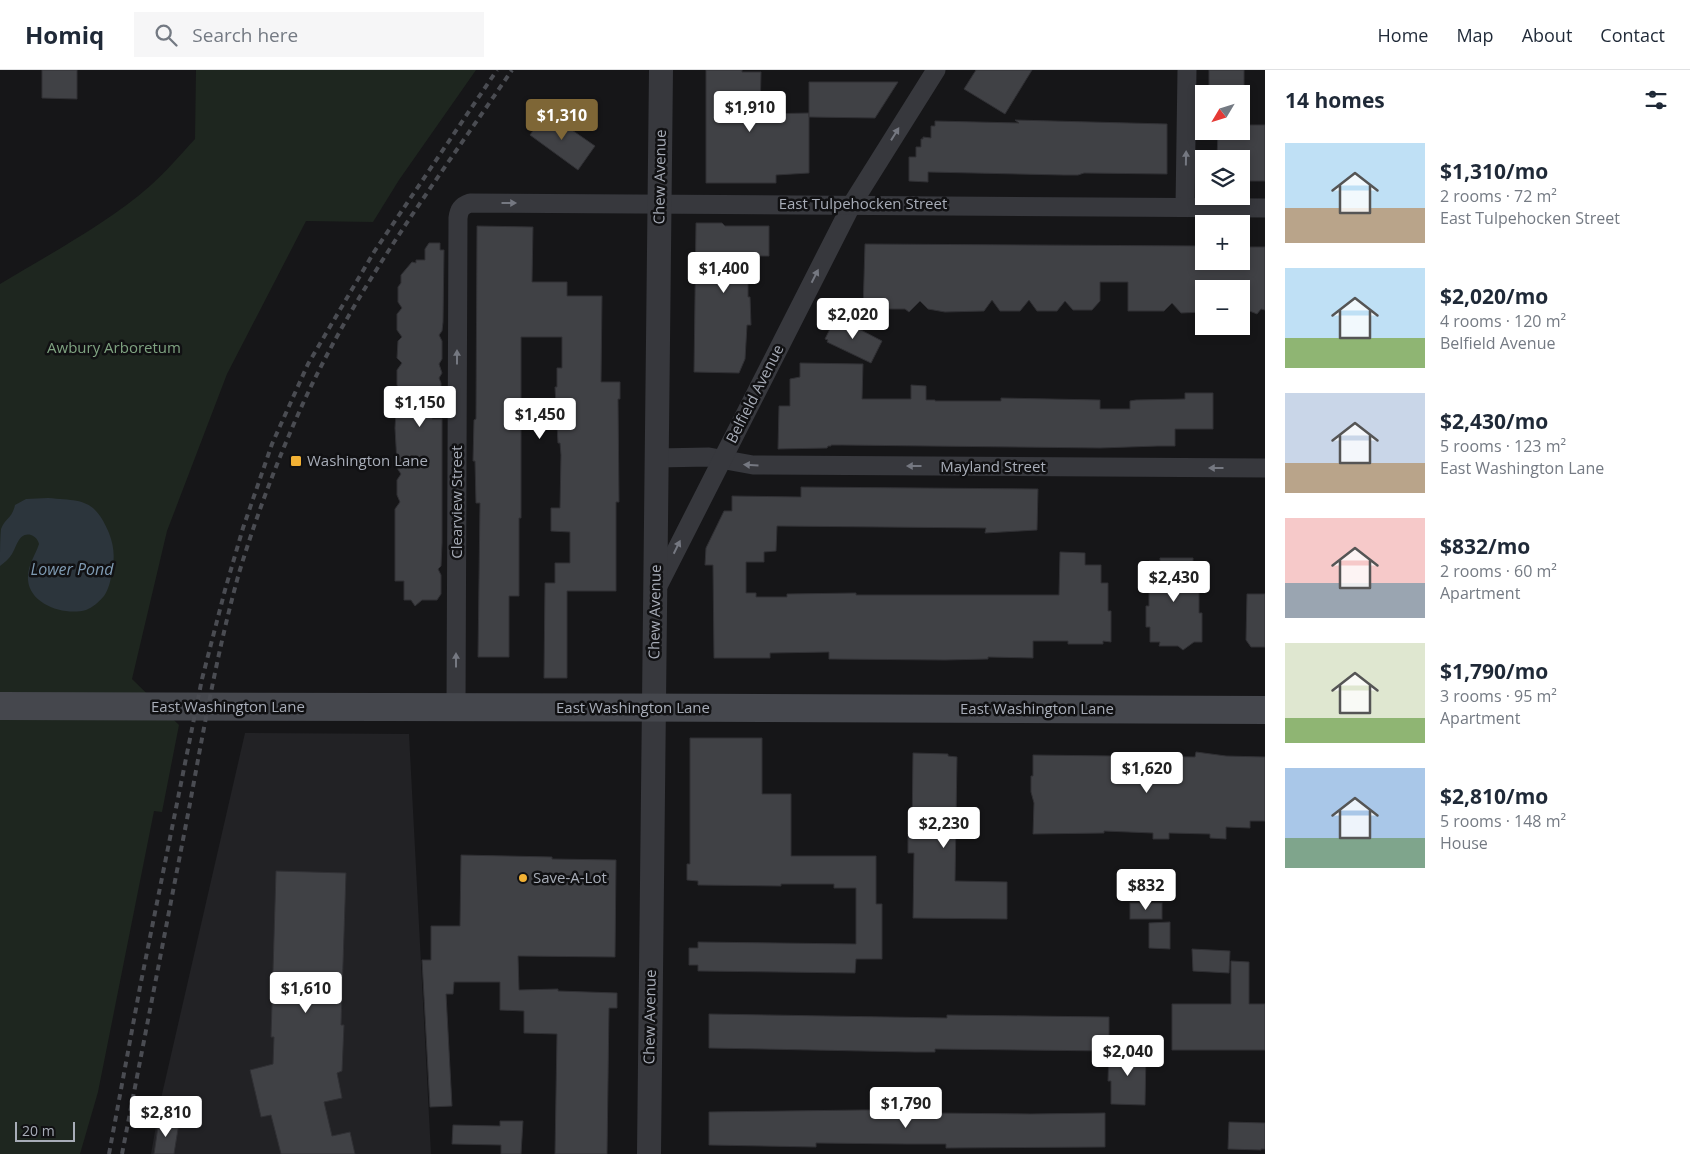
<!DOCTYPE html>
<html lang="en">
<head>
<meta charset="utf-8">
<style>
  body { margin:0; font-family:"Open Sans",sans-serif; background:#f6f6f7; color:#1f2937; height:100vh; display:flex; flex-direction:column; font-size:19px; white-space:nowrap }
  * { box-sizing:border-box; margin:0 }
  p { font-size:16px; color:#747a83 }
  .icon { flex:none; width:28px; height:28px; fill:none; stroke:currentColor; stroke-width:2; stroke-linecap:round; stroke-linejoin:round }
  .map { position:relative; flex:1; overflow:hidden }
  .drawer { display:flex; flex-direction:column; background:#fff; width:425px }
  .drawer>* { flex:none }
  .needle { width:32px; rotate:232deg }
  .controls { position:absolute; left:1195px; top:15px; display:grid; gap:10px }
  .controls a { display:grid; place-items:center; width:55px; height:55px; border-radius:0px; background:#fff; box-shadow:0 2px 8px #0003; font-size:25px }
  .scale { position:absolute; left:15px; bottom:12px; width:60px; box-sizing:border-box; padding-left:5px; border:2px solid #a8adb8; border-top:0; font-size:14px; line-height:18px; white-space:nowrap; color:#a8adb8; -webkit-text-stroke:4px #111113; paint-order:stroke }
  .price { position:absolute; translate:-50% -42px; padding:0 11px; border-radius:5px; background:#fff; color:#222; font-size:16px; line-height:32px; filter:drop-shadow(0 1px 2px #0008) }
  .price::after { content:''; position:absolute; left:50%; top:30px; width:15px; height:11px; margin-left:-8px; background:inherit; clip-path:polygon(0 0,100% 0,50% 100%) }
  .price.active { background:#7e6636; color:#fff }
  ul { padding:0; list-style:none }
  li { display:flex; align-items:center; gap:15px; height:125px; padding:0 20px }
  li span { display:grid; place-items:center; flex:none; width:140px; height:100px; border-radius:0px; color:#555 }
  li>.icon { margin-inline-start:auto }
  span .icon { width:60px; height:60px; fill:#fffc; stroke-width:1 }
  li b { font-size:21px }
  h2 { display:flex; justify-content:space-between; align-items:center; height:60px; padding:0 20px; font-size:21px }
  header { display:flex; align-items:center; gap:30px; box-sizing:border-box; height:70px; padding:0 25px; background:#fff; border-bottom:1px solid #e0e1e3 }
  header strong { font-size:24px }
  nav { display:flex; gap:28px; margin-inline-start:auto; font-size:18px }
  .search { width:350px; height:45px; background:#f6f6f7; display:flex; align-items:center; gap:12px; box-sizing:border-box; padding:0 18px; border-radius:0px; color:#747a83; font-size:19px }
  main { display:flex; flex:1; min-height:0 }
  .map>svg:first-child { display:block }
  .built { fill:#222225 }
  .green { fill:#1e261f }
  .water { fill:#2c353c }
  .building { fill:#404145; stroke:#303034 }
  .lines { fill:none; stroke-linecap:round; stroke-linejoin:round }
  .minor { stroke:#37383d; stroke-width:19 }
  .tertiary { stroke:#37383d; stroke-width:24 }
  .secondary { stroke:#45474d; stroke-width:28 }
  .rail { stroke:#4a4c52; stroke-width:4; stroke-dasharray:6 5; stroke-linecap:butt }
  .oneway { fill:#757881 }
  .poi-dot { fill:#f2b134; stroke:#111113; stroke-width:2 }
  .labels { text-anchor:middle; stroke-width:5; stroke-linejoin:round; paint-order:stroke }
  .street-label { font-size:15px; fill:#a8adb8; stroke:#111113 }
  .park-label { font-size:15px; fill:#7fa381; stroke:#111113 }
  .poi-label { font-size:15px; fill:#a8adb8; stroke:#111113; text-anchor:start }
  .water-label { font-size:16px; font-style:italic; fill:#7f9bb3; stroke:#111113 }
</style>
</head>
<body>
<header>
<strong>Homiq</strong>
<div class="search"><svg class="icon" aria-label="search" viewBox="0 0 24 24"><circle cx="10" cy="10" r="6"/><path d="M15 15l6 6"/></svg>Search here</div>
<nav><a>Home</a><a>Map</a><a>About</a><a>Contact</a></nav>
</header>
<main>
<div class="map">
<svg width="1265" height="1084" viewBox="0 0 1265 1084">
  <rect width="100%" height="100%" fill="#161618"/>
  <!-- built -->
  <polygon class="built" points="245,663 409,664 431,1084 151,1084 160,1033"/>
  <!-- green -->
  <path class="green" d="M 196,0 L 476,0 L 399,110 L 373,152 L 306,151 L 227,304 L 167,461 L 132,609 L 179,655 L 162,742 L 154,741 L 98,1022 L 80,1084 L 0,1084 L 0,214 C 48,185 108,153 150,116 C 166,102 180,85 195,69 Z"/>
  <!-- water -->
  <path class="water" d="M 48,428 C 82,431 94,428 109,463 C 114,476 115,487 112,501 C 111,509 109,519 104,526 C 99,532 93,537 86,540 C 65,546 30,535 28,510 C 27,496 35,486 39,474 C 38,470 36,467 31,465 C 19,462 17,476 12,484 C 9,489 4,493 0,496 C 0,485 0,469 1,459 C 5,448 12,449 15,435 L 26,429 Z"/>
  <!-- building -->
  <g class="building">
    <polygon points="42,0 77,0 77,29 42,28"/>
    <polygon points="706,0 742,0 742,2 761,2 760,44 809,43 809,103 776,105 776,113 706,113"/>
    <polygon points="976,0 1032,0 1005,44 964,19"/>
    <rect x="1209" y="0" width="35" height="24"/>
    <polygon points="809,12 898,12 875,48 809,47"/>
    <polygon points="546,42 595,76 578,100 530,65"/>
    <polygon points="1015,50 1167,54 1167,104 1084,103 1078,105 1063,105 928,102 928,112 909,111 909,87 916,87 916,77 921,77 921,69 923,69 923,67 931,68 931,56 935,56 935,51 1019,53"/>
    <polygon points="1241,55 1265,55 1265,111 1241,111 1241,89 1217,89 1218,61 1241,61"/>
    <polygon points="696,153 722,153 725,156 769,156 769,186 748,186 748,227 750,227 751,255 747,255 745,289 739,303 694,302"/>
    <polygon points="477,156 533,157 532,212 567,212 567,226 602,226 601,312 620,312 620,329 618,329 619,432 616,432 616,521 567,521 567,608 544,608 545,513 555,513 555,493 570,493 570,462 551,461 551,438 560,438 561,385 560,373 558,373 555,317 557,317 557,298 562,298 562,267 521,267 521,448 519,448 519,526 509,526 509,587 478,587 480,433 476,433 475,391 473,391 474,350 476,349"/>
    <polygon points="429,173 440,173 440,180 444,180 443,252 442,261 439,265 442,271 442,289 439,294 442,303 439,308 441,313 441,325 443,328 432,349 442,349 442,473 441,496 438,499 441,505 441,524 437,530 422,530 415,536 411,530 404,530 404,511 395,511 395,439 400,432 397,425 397,410 401,404 395,395 397,393 395,358 397,327 401,321 397,315 397,300 402,293 397,288 398,271 402,267 397,260 397,244 402,238 398,232 398,217 401,213 401,205 412,192 416,193 416,190 425,190 425,179"/>
    <polygon points="865,174 1204,176 1204,191 1241,191 1241,177 1265,177 1265,240 1261,239 1257,244 1247,240 1241,240 1241,219 1204,219 1204,242 1181,243 1172,233 1164,241 1128,241 1128,212 1100,212 1100,231 1092,240 1073,240 1065,231 1057,241 1037,241 1029,230 1020,241 1000,241 992,230 984,241 945,242 928,239 920,231 909,242 905,239 881,239 881,243 863,242"/>
    <polygon points="836,247 882,271 871,293 827,272 828,270 825,269"/>
    <polygon points="800,293 863,294 862,329 911,329 911,315 926,316 926,330 935,330 935,331 1001,331 1001,328 1100,330 1100,339 1130,339 1130,331 1136,330 1185,329 1185,323 1213,323 1213,359 1175,359 1175,376 1158,376 1100,378 841,375 831,375 831,376 828,376 827,378 778,379 779,336 790,336 790,309 800,307"/>
    <polygon points="801,417 1038,419 1037,460 985,463 986,458 777,456 776,481 764,482 764,492 746,492 746,523 756,523 756,527 787,527 787,524 856,523 856,525 1059,525 1060,482 1085,483 1085,495 1101,495 1101,513 1108,513 1108,541 1111,541 1111,572 1103,571 1103,574 1068,574 1068,571 1033,571 1033,588 988,587 988,589 945,590 829,589 829,582 770,583 770,588 714,588 713,495 705,495 706,478 724,441 732,441 732,426 801,427"/>
    <polygon points="1160,488 1193,488 1193,505 1196,505 1195,516 1199,516 1199,543 1202,543 1202,572 1194,572 1183,580 1178,576 1159,576 1160,572 1150,572 1150,557 1146,557 1146,536 1149,536 1149,491 1160,491"/>
    <polygon points="1247,524 1265,524 1265,577 1251,577 1246,570"/>
    <polygon points="690,668 762,668 762,724 791,724 791,786 876,786 876,834 882,834 882,889 856,889 855,903 698,901 698,895 689,895 689,878 698,878 698,872 856,874 856,818 834,818 834,814 781,814 781,816 698,815 698,811 687,810 687,794 690,794"/>
    <polygon points="1196,682 1226,686 1265,687 1265,751 1250,751 1250,758 1226,757 1226,769 1210,768 1210,764 1169,763 1169,769 1153,769 1153,763 1104,761 1104,763 1033,764 1034,733 1031,722 1031,706 1033,706 1033,685 1195,687"/>
    <polygon points="913,683 948,684 948,686 957,687 955,811 1007,812 1007,849 913,848 914,783 908,783 908,765 912,765"/>
    <polygon points="461,785 552,787 552,789 616,790 615,887 518,886 519,920 558,919 558,921 617,923 617,938 609,938 607,1084 555,1084 557,964 524,963 524,941 500,940 500,912 454,912 453,924 446,924 452,1036 430,1037 422,890 431,890 431,856 460,856"/>
    <polygon points="276,801 346,803 341,955 344,955 342,1001 337,1003 342,1028 324,1032 332,1066 350,1062 355,1084 281,1084 271,1045 261,1047 250,1000 273,994 274,967 271,967"/>
    <rect x="1130" y="833" width="32" height="16"/>
    <polygon points="1170,852 1170,879 1149,878 1149,853"/>
    <polygon points="1192,879 1230,881 1229,903 1193,901"/>
    <polygon points="1231,891 1249,892 1249,934 1265,934 1265,980 1172,980 1172,934 1231,934"/>
    <polygon points="709,944 947,948 947,945 1109,947 1109,981 935,979 935,982 914,982 709,978"/>
    <polygon points="1109,980 1146,981 1145,1035 1111,1034 1111,1011 1108,1011"/>
    <polygon points="861,1040 933,1040 933,1043 1031,1044 1105,1043 1105,1077 946,1078 946,1074 906,1074 816,1073 816,1077 709,1075 709,1042"/>
    <polygon points="159,1050 179,1053 174,1084 154,1084"/>
    <polygon points="500,1051 523,1051 521,1084 501,1084 501,1075 452,1074 453,1055 500,1056"/>
    <polygon points="1229,1052 1265,1053 1265,1079 1261,1079 1261,1080 1228,1079"/>
  </g>
  <g class="lines">
    <!-- minor -->
    <g class="minor">
      <polyline points="1185,137 1187,0"/>
      <polyline points="657,388 709,387 753,395 1265,398"/>
      <polyline points="656,520 852,134 936,0"/>
      <path d="M 456,639 L 458,148 C 459,140 461,136 470,133 L 1265,138"/>
    </g>
    <!-- tertiary -->
    <polyline class="tertiary" points="649,1084 661,0"/>
    <!-- secondary -->
    <path class="secondary" d="M 0,636 C 422,638 843,637 1265,640"/>
    <!-- rail -->
    <g class="rail">
      <polyline points="109,1084 140,917 202,609 225,520 243,458 272,374 308,294 374,182 497,0"/>
      <path d="M 122,1084 C 144,971 166,857 188,744 C 203,663 217,582 239,503 C 255,450 274,399 296,349 C 351,223 435,113 512,0"/>
    </g>
  </g>
  <!-- one-way arrows -->
  <defs><path id="oneway-solid" d="M-6-.8H1V-3.2L6.5 0L1 3.2V.8H-6Z" transform="scale(1.25)"/></defs>
  <g class="oneway">
    <use href="#oneway-solid" transform="translate(895 64) rotate(-58)"/>
    <use href="#oneway-solid" transform="translate(1186 88) rotate(-89)"/>
    <use href="#oneway-solid" transform="translate(509 133)"/>
    <use href="#oneway-solid" transform="translate(815 206) rotate(-63)"/>
    <use href="#oneway-solid" transform="translate(457 287) rotate(-90)"/>
    <use href="#oneway-solid" transform="translate(751 395) rotate(-177)"/>
    <use href="#oneway-solid" transform="translate(914 396) rotate(-180)"/>
    <use href="#oneway-solid" transform="translate(1216 398) rotate(-180)"/>
    <use href="#oneway-solid" transform="translate(677 477) rotate(-64)"/>
    <use href="#oneway-solid" transform="translate(456 590) rotate(-90)"/>
  </g>
  <!-- markers -->
  <g class="poi-dot">
    <rect x="290" y="385" width="12" height="12" rx="2.5"/>
    <circle cx="523" cy="808" r="5"/>
  </g>
  <g class="labels">
    <!-- street labels -->
    <g class="street-label">
      <text transform="translate(660 107) rotate(-89)" y="5">Chew Avenue</text>
      <text x="863" y="139">East Tulpehocken Street</text>
      <text transform="translate(755 324) rotate(-63)" y="5">Belfield Avenue</text>
      <text x="993" y="402">Mayland Street</text>
      <text transform="translate(457 432) rotate(-90)" y="5">Clearview Street</text>
      <text transform="translate(655 542) rotate(-89)" y="5">Chew Avenue</text>
      <text x="228" y="642">East Washington Lane</text>
      <text x="633" y="643">East Washington Lane</text>
      <text x="1037" y="644">East Washington Lane</text>
      <text transform="translate(650 947) rotate(-89)" y="5">Chew Avenue</text>
    </g>
    <!-- park labels -->
    <g class="park-label">
      <text x="114" y="283">Awbury Arboretum</text>
    </g>
    <!-- poi labels -->
    <g class="poi-label">
      <text x="307" y="396">Washington Lane</text>
      <text x="533" y="813">Save-A-Lot</text>
    </g>
    <!-- water labels -->
    <g class="water-label">
      <text x="72" y="505">Lower Pond</text>
    </g>
  </g>
</svg>
<div class="controls">
<a><svg class="needle" viewBox="-14 -14 28 28"><path d="M0-13l5 13h-10z" fill="#e53935"/><path d="M0 13l5-13h-10z" fill="#747a83"/></svg></a>
<a><svg class="icon" aria-label="layers" viewBox="0 0 24 24"><path d="M12 4l9 5-9 5-9-5zM3 14l9 5 9-5"/></svg></a>
<a>+</a>
<a>−</a>
</div>
<div class="scale">20 m</div>
<b class="price" style="left:750px;top:63px">$1,910</b>
<b class="price active" style="left:562px;top:71px">$1,310</b>
<b class="price" style="left:724px;top:224px">$1,400</b>
<b class="price" style="left:853px;top:270px">$2,020</b>
<b class="price" style="left:420px;top:358px">$1,150</b>
<b class="price" style="left:540px;top:370px">$1,450</b>
<b class="price" style="left:1174px;top:533px">$2,430</b>
<b class="price" style="left:1147px;top:724px">$1,620</b>
<b class="price" style="left:944px;top:779px">$2,230</b>
<b class="price" style="left:1146px;top:841px">$832</b>
<b class="price" style="left:306px;top:944px">$1,610</b>
<b class="price" style="left:1128px;top:1007px">$2,040</b>
<b class="price" style="left:906px;top:1059px">$1,790</b>
<b class="price" style="left:166px;top:1068px">$2,810</b>
</div>
<section class="drawer">
<h2>14 homes<svg class="icon" aria-label="filters" viewBox="0 0 24 24"><path d="M4 7h16M4 17h16"/><circle cx="9" cy="7" r="2"/><circle cx="15" cy="17" r="2"/></svg></h2>
<ul>
<li><span style="background:linear-gradient(#bfe0f5 65%,#b9a48a 0)"><svg class="icon" aria-label="home" viewBox="0 0 24 24"><path d="M3 11l9-7 9 7M6 9v11h12V9"/></svg></span><div><b>$1,310/mo</b><p>2 rooms · 72 m²</p><p>East Tulpehocken Street</p></div></li>
<li><span style="background:linear-gradient(#bfe0f5 70%,#8fb573 0)"><svg class="icon" aria-label="home" viewBox="0 0 24 24"><path d="M3 11l9-7 9 7M6 9v11h12V9"/></svg></span><div><b>$2,020/mo</b><p>4 rooms · 120 m²</p><p>Belfield Avenue</p></div></li>
<li><span style="background:linear-gradient(#c9d6e8 70%,#b9a48a 0)"><svg class="icon" aria-label="home" viewBox="0 0 24 24"><path d="M3 11l9-7 9 7M6 9v11h12V9"/></svg></span><div><b>$2,430/mo</b><p>5 rooms · 123 m²</p><p>East Washington Lane</p></div></li>
<li><span style="background:linear-gradient(#f6c9c9 65%,#9aa5b1 0)"><svg class="icon" aria-label="home" viewBox="0 0 24 24"><path d="M3 11l9-7 9 7M6 9v11h12V9"/></svg></span><div><b>$832/mo</b><p>2 rooms · 60 m²</p><p>Apartment</p></div></li>
<li><span style="background:linear-gradient(#dfe7d0 75%,#8fb573 0)"><svg class="icon" aria-label="home" viewBox="0 0 24 24"><path d="M3 11l9-7 9 7M6 9v11h12V9"/></svg></span><div><b>$1,790/mo</b><p>3 rooms · 95 m²</p><p>Apartment</p></div></li>
<li><span style="background:linear-gradient(#a9c7e8 70%,#7fa58c 0)"><svg class="icon" aria-label="home" viewBox="0 0 24 24"><path d="M3 11l9-7 9 7M6 9v11h12V9"/></svg></span><div><b>$2,810/mo</b><p>5 rooms · 148 m²</p><p>House</p></div></li>
</ul>
</section>
</main>
</body>
</html>
